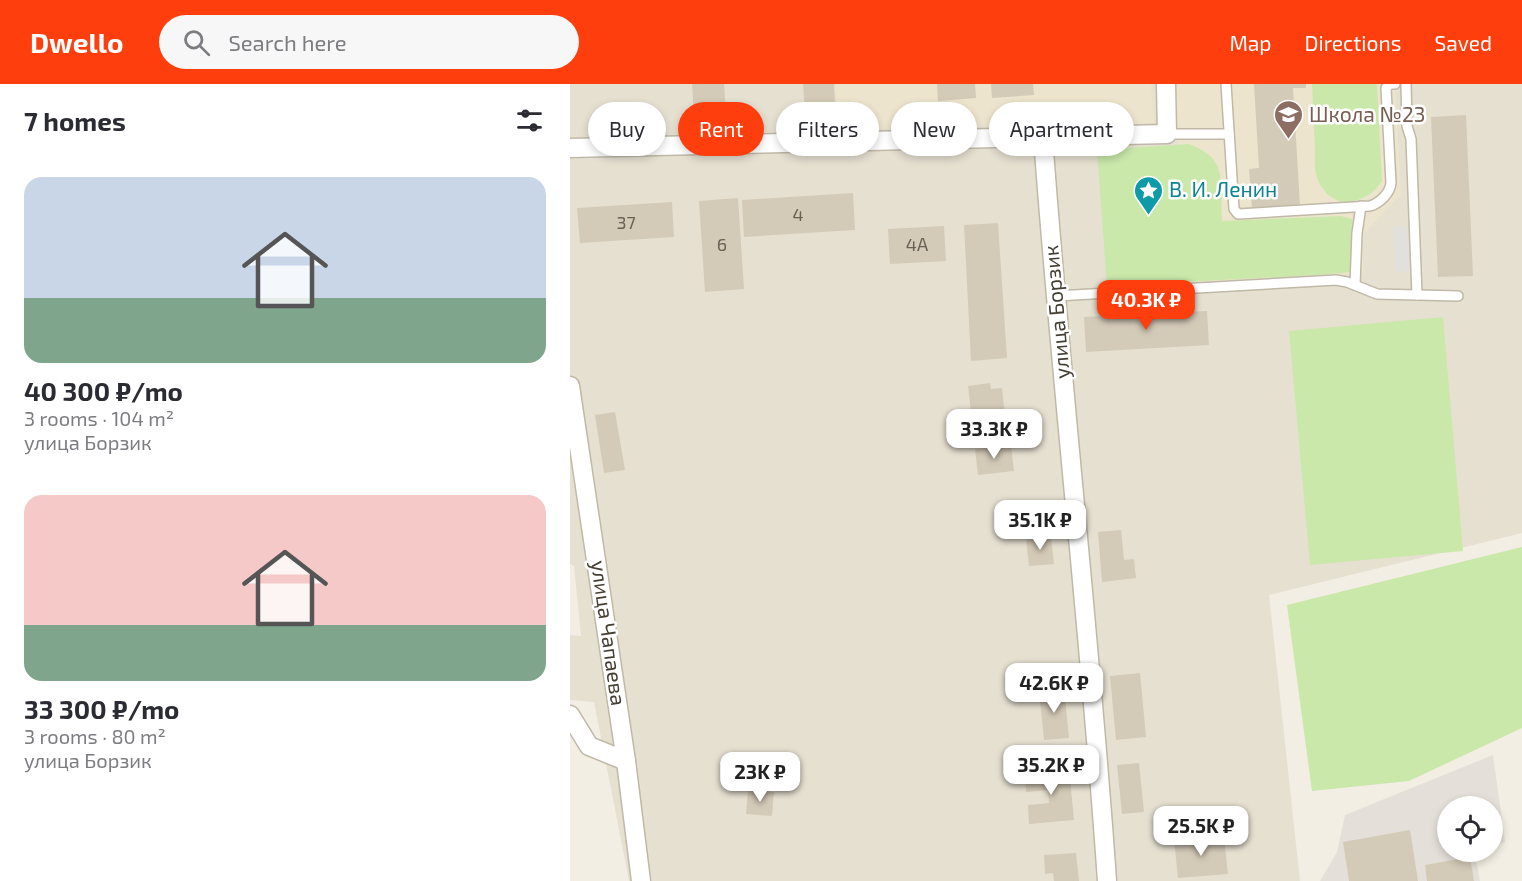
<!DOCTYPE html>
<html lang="en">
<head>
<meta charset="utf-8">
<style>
  body { margin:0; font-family:"Exo 2",sans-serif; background:#f7f7f7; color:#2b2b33; height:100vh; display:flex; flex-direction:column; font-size:22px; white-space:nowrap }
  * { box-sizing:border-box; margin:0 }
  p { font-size:20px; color:#7c7c81 }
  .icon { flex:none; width:33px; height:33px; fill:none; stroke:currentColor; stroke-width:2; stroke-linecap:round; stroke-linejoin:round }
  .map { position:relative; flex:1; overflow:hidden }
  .side { display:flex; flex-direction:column; background:#fff; width:570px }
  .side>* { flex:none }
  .top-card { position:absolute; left:18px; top:18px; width:570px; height:54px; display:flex; gap:12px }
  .controls { position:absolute; left:867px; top:712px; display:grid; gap:12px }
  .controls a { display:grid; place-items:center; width:66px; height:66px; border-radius:50%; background:#fff; box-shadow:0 3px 9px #0003; font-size:30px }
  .price { position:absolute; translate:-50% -51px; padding:0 14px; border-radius:12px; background:#fff; color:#222; font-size:20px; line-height:39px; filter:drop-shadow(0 2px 3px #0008) }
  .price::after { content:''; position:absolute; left:50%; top:36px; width:18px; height:14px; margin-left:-9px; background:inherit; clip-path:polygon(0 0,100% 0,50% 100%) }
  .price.current { background:#ff3e0d; color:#fff }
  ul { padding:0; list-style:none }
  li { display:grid; align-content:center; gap:12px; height:318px; padding:0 24px }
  li span { display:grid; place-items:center; height:186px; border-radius:18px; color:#555 }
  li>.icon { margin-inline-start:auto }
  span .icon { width:108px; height:108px; fill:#fffc; stroke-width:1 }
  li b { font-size:26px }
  h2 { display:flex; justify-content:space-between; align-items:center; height:72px; padding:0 24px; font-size:26px }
  .tag { padding:0 21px; border-radius:27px; background:#fff; box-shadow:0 3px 9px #0003; font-size:21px; line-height:54px }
  .tag.current { background:#ff3e0d; color:#fff }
  header { display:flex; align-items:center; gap:36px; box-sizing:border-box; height:84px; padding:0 30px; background:#ff3e0d; color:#fff }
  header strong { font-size:28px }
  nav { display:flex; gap:33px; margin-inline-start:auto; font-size:21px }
  .search { width:420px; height:54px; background:#f7f7f7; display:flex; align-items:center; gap:15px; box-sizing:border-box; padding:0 21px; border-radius:33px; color:#7c7c81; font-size:22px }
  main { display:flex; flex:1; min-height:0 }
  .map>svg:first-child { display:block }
  .residential { fill:#e6e0d1 }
  .industrial { fill:#e4dfd8 }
  .education { fill:#ece4cc }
  .green { fill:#c9e8aa }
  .parking { fill:#e2e0dc }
  .building { fill:#d4cab8 }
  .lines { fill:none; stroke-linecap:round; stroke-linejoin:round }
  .lane-casing { stroke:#c0b9a8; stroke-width:12 }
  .street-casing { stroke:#c0b9a8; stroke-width:21 }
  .lane { stroke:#fff; stroke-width:9 }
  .street { stroke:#fff; stroke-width:18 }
  .labels { text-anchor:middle; stroke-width:5; stroke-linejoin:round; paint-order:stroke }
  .number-label { font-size:18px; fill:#686154 }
  .education-label { font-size:21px; fill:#785e54; stroke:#fff; text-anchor:start }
  .culture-label { font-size:21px; fill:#0d838f; stroke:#fff; text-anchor:start }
  .street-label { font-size:21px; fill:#443e33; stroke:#fff }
</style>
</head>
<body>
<header>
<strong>Dwello</strong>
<div class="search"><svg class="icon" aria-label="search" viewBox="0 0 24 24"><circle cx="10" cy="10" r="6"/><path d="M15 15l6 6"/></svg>Search here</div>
<nav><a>Map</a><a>Directions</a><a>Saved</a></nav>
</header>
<main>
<section class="side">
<h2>7 homes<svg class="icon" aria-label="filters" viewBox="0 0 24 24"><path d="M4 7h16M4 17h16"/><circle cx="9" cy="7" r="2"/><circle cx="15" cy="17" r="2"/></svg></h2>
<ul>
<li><span style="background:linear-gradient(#c9d6e8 65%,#7fa58c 0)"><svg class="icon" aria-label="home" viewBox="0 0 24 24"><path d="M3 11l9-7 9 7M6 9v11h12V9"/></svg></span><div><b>40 300 ₽/mo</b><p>3 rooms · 104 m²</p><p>улица Борзик</p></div></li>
<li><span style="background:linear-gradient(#f6c9c9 70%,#7fa58c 0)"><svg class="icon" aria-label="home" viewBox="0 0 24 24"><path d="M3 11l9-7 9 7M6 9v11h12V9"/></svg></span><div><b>33 300 ₽/mo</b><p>3 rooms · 80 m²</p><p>улица Борзик</p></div></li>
</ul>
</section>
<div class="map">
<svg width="952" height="797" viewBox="0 0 952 797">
  <rect width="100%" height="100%" fill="#f2eee3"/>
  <!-- residential -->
  <polygon class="residential" points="0,0 952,0 952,449 699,511 730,797 59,797 24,618 0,616 0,551 11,552 4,482 0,480"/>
  <!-- industrial -->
  <polygon class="industrial" points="923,671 935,758 923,762 922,723 878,723 878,768 909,768 905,770 910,797 750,797 767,768 775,731"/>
  <!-- education -->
  <g class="education">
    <polygon points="265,0 581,0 584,39 268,46"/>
    <polygon points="605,0 825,0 831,111 793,150 793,190 616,199"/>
  </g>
  <!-- green -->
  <g class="green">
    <path d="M 742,0 L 807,0 L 812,97 C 804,109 792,117 777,118 C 762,118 751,106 747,93 C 744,85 745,74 745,65 C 744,44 743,22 742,0 Z"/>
    <path d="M 618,60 C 661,74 649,101 652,137 L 771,132 L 782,135 L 780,188 L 747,191 L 537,202 L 527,66 Z"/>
    <polygon points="873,233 893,467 740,481 719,247"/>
    <polygon points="952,463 952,644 839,697 742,707 717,521"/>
  </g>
  <!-- parking -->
  <polygon class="parking" points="837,142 839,187 825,188 823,143"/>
  <!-- building -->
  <g class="building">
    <polygon points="122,0 154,0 157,42 125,45"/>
    <polygon points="233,0 264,0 266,40 236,42"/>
    <polygon points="367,0 405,0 406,14 368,17"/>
    <polygon points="421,0 463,0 464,11 422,14"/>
    <polygon points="684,0 736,0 736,4 723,4 730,122 682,125 679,85 689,84"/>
    <polygon points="896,31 903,192 868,193 861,33"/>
    <polygon points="283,109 285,146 174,153 172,116"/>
    <polygon points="168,114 174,205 135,208 129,117"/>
    <polygon points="102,118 104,153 10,159 7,124"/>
    <polygon points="428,139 437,274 401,277 394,141"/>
    <polygon points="374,142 376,177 320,180 318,145"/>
    <polygon points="637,227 639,261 516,268 514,233"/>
    <polygon points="420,299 421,305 432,304 437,350 404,353 398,302"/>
    <polygon points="45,328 55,386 34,389 25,331"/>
    <polygon points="441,361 444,387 408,391 405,365"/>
    <polygon points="551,446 554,476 564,475 566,494 532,498 528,448"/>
    <polygon points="481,453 484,480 459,482 456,455"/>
    <polygon points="570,589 576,653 546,656 540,592"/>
    <polygon points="494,604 499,654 474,656 469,606"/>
    <polygon points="569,679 574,728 552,730 547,681"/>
    <polygon points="499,684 504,736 459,740 458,721 479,719 478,706 456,708 455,688"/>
    <polygon points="178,706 204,708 202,732 176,730"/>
    <polygon points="840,746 848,797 779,797 773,758"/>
    <polygon points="654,752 658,790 608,794 604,756"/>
    <polygon points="506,769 509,797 484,797 483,789 475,790 474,771"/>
    <polygon points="900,773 904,797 857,797 855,781"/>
  </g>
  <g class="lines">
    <defs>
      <g id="lane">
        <path d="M 656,0 L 664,125 L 668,130 L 800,122 C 810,119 820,109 821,99 L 816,4 L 820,0 L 825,0"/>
        <polyline points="836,0 837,42 841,55 847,211"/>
        <polyline points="597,50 659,50"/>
        <polyline points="785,201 787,149 791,122"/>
        <polyline points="486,212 766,196 777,198 807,210 888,212"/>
      </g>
      <g id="street">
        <path d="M 473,53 C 491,301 520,549 537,797"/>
        <polyline points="0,64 597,50 596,0"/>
        <polyline points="0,302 56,677 71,797"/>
        <polyline points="0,631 19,662 56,677"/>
      </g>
    </defs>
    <!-- lane casing -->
    <use href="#lane" class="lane-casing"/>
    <!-- street casing -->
    <use href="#street" class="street-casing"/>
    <!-- lane -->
    <use href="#lane" class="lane"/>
    <!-- street -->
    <use href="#street" class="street"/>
  </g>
  <!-- icons -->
  <defs>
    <symbol id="school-pin" viewBox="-11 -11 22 30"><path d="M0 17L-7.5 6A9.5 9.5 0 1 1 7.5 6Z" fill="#8d6e63" stroke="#fff"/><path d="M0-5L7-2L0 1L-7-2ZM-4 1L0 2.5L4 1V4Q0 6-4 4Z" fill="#fff"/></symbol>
    <symbol id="sight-pin" viewBox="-11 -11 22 30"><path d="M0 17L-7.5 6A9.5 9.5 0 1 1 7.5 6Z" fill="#0f9aa8" stroke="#fff"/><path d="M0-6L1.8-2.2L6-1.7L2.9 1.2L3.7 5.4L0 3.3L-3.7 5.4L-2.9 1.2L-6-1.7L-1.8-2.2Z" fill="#fff"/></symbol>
  </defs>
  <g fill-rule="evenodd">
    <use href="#school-pin" x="702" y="14" width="33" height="45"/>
    <use href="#sight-pin" x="562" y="90" width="33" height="45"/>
  </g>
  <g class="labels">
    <!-- number labels -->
    <g class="number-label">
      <text x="228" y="137">4</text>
      <text x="56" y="145">37</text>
      <text x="152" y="167">6</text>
      <text x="347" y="167">4А</text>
    </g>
    <!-- education labels -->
    <g class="education-label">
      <text x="739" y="38">Школа №23</text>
    </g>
    <!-- culture labels -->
    <g class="culture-label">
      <text x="599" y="113">В. И. Ленин</text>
    </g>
    <!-- street labels -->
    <g class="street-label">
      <text transform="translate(487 228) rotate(-95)" y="7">улица Борзик</text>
      <text transform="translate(38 549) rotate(82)" y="7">улица Чапаева</text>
    </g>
  </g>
</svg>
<div class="controls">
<a><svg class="icon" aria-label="locate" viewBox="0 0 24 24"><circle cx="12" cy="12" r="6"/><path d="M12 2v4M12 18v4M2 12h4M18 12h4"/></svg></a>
</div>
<b class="price current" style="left:576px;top:247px">40.3K ₽</b>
<b class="price" style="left:424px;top:376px">33.3K ₽</b>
<b class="price" style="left:470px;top:467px">35.1K ₽</b>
<b class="price" style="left:484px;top:630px">42.6K ₽</b>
<b class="price" style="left:481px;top:712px">35.2K ₽</b>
<b class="price" style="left:190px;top:719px">23K ₽</b>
<b class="price" style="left:631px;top:773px">25.5K ₽</b>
<div class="top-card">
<a class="tag">Buy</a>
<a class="tag current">Rent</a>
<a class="tag">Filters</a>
<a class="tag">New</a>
<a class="tag">Apartment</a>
</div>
</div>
</main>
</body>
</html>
